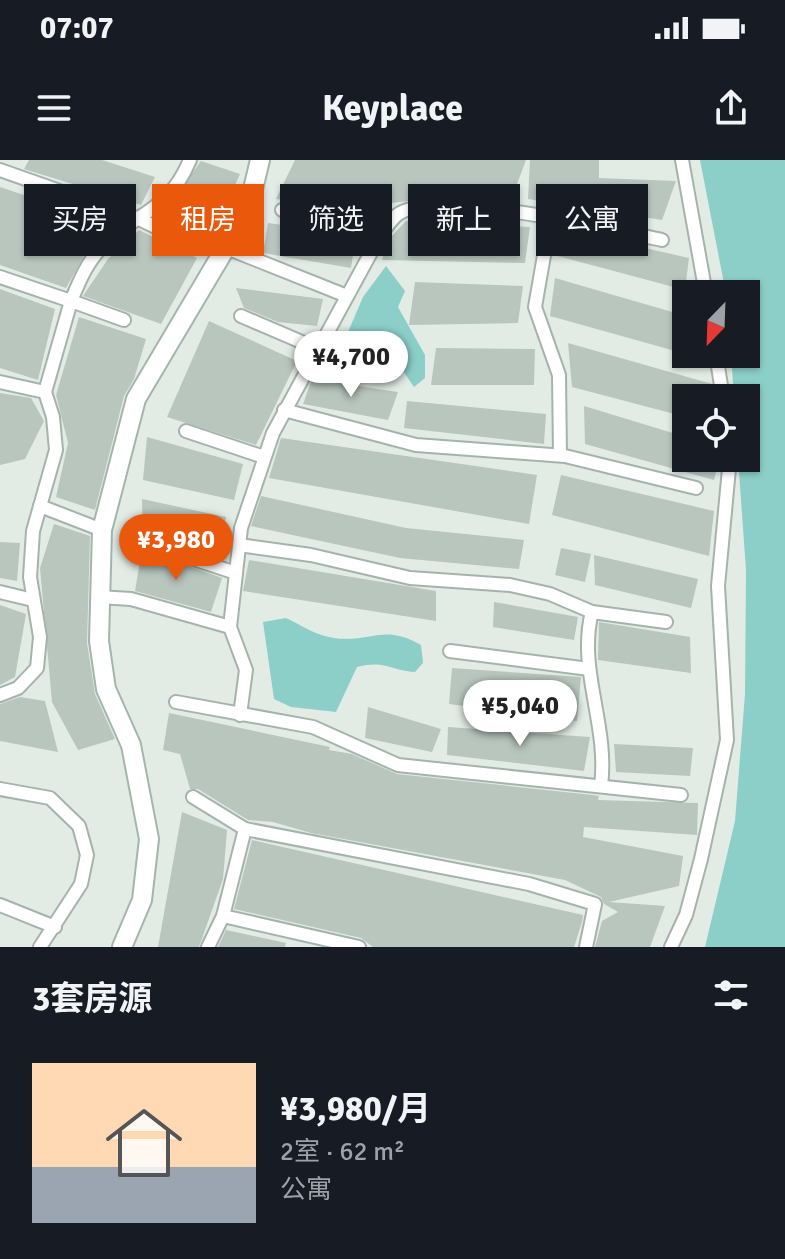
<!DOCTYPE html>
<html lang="zh">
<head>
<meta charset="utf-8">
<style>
  body { margin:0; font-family:Signika,"Noto Sans SC",sans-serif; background:#242831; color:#f1f3f6; height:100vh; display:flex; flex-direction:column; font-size:30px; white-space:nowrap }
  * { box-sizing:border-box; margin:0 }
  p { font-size:26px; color:#9ea1a6 }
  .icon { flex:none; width:44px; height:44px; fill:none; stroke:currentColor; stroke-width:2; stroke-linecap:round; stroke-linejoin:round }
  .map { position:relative; height:787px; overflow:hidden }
  .panel { display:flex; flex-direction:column; background:#171b24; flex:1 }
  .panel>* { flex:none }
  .hud { position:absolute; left:24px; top:24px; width:738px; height:72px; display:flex; gap:16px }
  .needle { width:52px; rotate:203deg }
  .buttons { position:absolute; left:672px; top:120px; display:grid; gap:16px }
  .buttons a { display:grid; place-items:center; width:88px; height:88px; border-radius:0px; background:#171b24; box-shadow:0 2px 6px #0004; font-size:40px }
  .price { position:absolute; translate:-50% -68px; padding:0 18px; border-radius:28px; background:#fff; color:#222; font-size:26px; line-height:52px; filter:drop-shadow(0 2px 4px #0008) }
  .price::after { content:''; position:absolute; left:50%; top:48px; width:24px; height:18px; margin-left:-12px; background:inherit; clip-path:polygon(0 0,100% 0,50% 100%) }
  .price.current { background:#ea580c; color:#fff }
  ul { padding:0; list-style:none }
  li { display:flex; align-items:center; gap:24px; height:200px; padding:0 32px }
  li+li { border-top:2px solid #363941 }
  li span { display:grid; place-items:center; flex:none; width:224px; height:160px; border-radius:0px; color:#555 }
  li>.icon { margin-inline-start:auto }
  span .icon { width:96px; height:96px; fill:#fffc; stroke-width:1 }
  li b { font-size:34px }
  h2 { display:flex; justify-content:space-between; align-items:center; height:96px; padding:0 32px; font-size:34px }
  .tag { padding:0 28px; border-radius:0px; background:#171b24; box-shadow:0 2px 6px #0004; font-size:28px; line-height:72px }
  .tag.current { background:#ea580c; color:#fff }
  .status { display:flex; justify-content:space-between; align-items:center; height:56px; padding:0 40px; background:#171b24; direction:ltr }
  .status svg { height:22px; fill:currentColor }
  header { display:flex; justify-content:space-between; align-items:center; height:104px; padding:0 32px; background:#171b24; font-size:36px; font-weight:700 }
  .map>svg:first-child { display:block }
  .water { fill:#8ccfc9 }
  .building { fill:#b8c6bd }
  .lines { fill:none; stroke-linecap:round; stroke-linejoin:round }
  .street-casing { stroke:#a5b4ab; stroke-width:16 }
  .secondary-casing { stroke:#a1b7aa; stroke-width:22 }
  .street { stroke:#fff; stroke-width:12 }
  .secondary { stroke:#fff; stroke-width:18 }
</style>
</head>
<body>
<div class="status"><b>07:07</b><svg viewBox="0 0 49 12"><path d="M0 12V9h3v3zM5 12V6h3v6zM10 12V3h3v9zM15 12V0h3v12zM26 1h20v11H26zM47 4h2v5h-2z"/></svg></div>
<header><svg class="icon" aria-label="menu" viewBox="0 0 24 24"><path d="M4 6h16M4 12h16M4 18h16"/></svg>Keyplace<svg class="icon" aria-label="share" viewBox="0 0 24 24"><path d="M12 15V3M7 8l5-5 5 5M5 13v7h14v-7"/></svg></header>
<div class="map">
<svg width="785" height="787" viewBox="0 0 785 787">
  <rect width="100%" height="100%" fill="#e2ece5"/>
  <!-- water -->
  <g class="water">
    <polygon points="700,0 785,0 785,787 705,787 735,661 745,534 746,410 738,298 746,298 746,238 734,238 731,194 746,194 746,134 726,134"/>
    <polygon points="386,106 405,131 398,147 425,195 425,218 414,227 397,202 385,206 374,197 370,181 348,172 363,137"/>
    <path d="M 286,458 C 301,465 317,476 334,478 C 371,483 383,463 421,485 L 423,503 L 415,512 C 388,510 386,500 357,507 L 336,552 L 291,547 L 274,539 L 263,462 Z"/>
  </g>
  <!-- building -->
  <g class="building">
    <polygon points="29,0 102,0 155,17 141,45 24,9"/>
    <polygon points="295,0 526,0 511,40 446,37 344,48 276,39"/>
    <polygon points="530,0 599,0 599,18 676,21 662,60 528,39"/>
    <polygon points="201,1 240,14 211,79 160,59"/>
    <polygon points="0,27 113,65 85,94 66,128 0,105"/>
    <polygon points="406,61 530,67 525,103 382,100 389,79"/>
    <polygon points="268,63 356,75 351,108 263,93"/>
    <polygon points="557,68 689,98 685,130 554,95"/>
    <polygon points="139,70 197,98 161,164 83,136 108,99"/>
    <polygon points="555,118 686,156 686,194 550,156"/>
    <polygon points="415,122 523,126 518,163 409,165"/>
    <polygon points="236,128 323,139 317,166 278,162 244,148"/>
    <polygon points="0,129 55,149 38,220 0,208"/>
    <polygon points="79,157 146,179 134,219 124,236 95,350 56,337 68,283 56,235"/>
    <polygon points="209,161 297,201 256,285 167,257"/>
    <polygon points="568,183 712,224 708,238 686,238 686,257 572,227"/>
    <polygon points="436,188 535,189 534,225 431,225"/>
    <polygon points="312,219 398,232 388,260 303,244"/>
    <polygon points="0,233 31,238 44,261 25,299 0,305"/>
    <polygon points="407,241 546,254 544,284 404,268"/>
    <polygon points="584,246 686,277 686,298 720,298 714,320 585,284"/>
    <polygon points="147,277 243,304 234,340 143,320"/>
    <polygon points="281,278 537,315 529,364 269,318"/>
    <polygon points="561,315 714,351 709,396 552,355"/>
    <polygon points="261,336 406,368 524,380 519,409 400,398 251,366"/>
    <polygon points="142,339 226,357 219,394 159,378 143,380"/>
    <polygon points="54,364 90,376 87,483 95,534 115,579 78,590 52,542 40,408"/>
    <polygon points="0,382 20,383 17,421 0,418"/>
    <polygon points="561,388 591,394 585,422 555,415"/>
    <polygon points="142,389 222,418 211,452 135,431"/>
    <polygon points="594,395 698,419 691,448 595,425"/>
    <polygon points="249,400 436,431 436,461 243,431"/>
    <polygon points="494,442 578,457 574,480 493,467"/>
    <polygon points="0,445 26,454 15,517 0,525"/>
    <polygon points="599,462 690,477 691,513 598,500"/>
    <polygon points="452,508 581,517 577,561 449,544"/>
    <polygon points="20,537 45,541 58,592 0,581 0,544"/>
    <polygon points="368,547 441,569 432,592 365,578"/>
    <polygon points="169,553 330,587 329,590 352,594 397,614 593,635 599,636 598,640 698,643 697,675 584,667 583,677 683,696 679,726 609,742 665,746 650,787 595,787 602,761 618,752 604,744 601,737 565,720 311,673 273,662 248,660 198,629 190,629 180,594 163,590"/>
    <polygon points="448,567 590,577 584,611 447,595"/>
    <polygon points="614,584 693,588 690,616 616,612"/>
    <polygon points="182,652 227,670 223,719 199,787 158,787"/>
    <polygon points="252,680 583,755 582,762 574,787 373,787 361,778 234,749"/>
    <polygon points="226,770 286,783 285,787 218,787"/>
  </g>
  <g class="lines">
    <defs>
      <g id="street">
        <polyline points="682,0 706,134"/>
        <polyline points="0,10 139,59 187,82"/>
        <polyline points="282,50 353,61 381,74"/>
        <polyline points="546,55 546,84 535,147 559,215 560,295"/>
        <polyline points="224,87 347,136"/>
        <path d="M 0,117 L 71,141 C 79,122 87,102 102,87 C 136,51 167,54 190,0"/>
        <polyline points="241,156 318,189"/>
        <polyline points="716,194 723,238"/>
        <polyline points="0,222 45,232 71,141 124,160"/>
        <polyline points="284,250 416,285 565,296 696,328"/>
        <polyline points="186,271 264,297"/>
        <polyline points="40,346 102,370"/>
        <polyline points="239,385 311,395 410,418 510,425 550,434 592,452 666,462"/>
        <polyline points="157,387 236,413"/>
        <polyline points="0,432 33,440"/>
        <polyline points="98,437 131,439 230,467"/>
        <path d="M 592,452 C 577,509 609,565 601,626"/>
        <polyline points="450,491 589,509"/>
        <polyline points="0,535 18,528 37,508 40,477 30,417 33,371 56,290 53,257 45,232"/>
        <polyline points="176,542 313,567 398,605 681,635"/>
        <path d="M 240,555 L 246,510 L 230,467 L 241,368 L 273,273 L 381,74 C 386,68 391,60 397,55 C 432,27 616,70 662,80"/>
        <polyline points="0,629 50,638 79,666 87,695 81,724 40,787"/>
        <polyline points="193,637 245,669 529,724 595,744 586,787"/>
        <polyline points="0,745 55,767"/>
        <polyline points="223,756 359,787"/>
        <polyline points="208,787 223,756 245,669"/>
        <polyline points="671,787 686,755 701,699 727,580 718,426 730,298"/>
      </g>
      <polyline id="secondary" points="122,787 142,740 149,679 131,585 106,529 99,481 102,370 136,239 248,50 260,0"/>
    </defs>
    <!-- street casing -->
    <use href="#street" class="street-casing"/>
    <!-- secondary casing -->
    <use href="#secondary" class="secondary-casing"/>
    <!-- street -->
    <use href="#street" class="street"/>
    <!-- secondary -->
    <use href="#secondary" class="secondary"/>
  </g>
</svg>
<div class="buttons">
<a><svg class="needle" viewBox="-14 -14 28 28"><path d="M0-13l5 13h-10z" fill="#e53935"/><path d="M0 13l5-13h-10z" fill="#9ea1a6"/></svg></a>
<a><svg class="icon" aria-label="locate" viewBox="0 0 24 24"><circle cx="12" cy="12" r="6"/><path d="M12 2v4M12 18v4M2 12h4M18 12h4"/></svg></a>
</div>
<b class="price" style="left:351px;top:239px">¥4,700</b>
<b class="price current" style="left:176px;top:422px">¥3,980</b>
<b class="price" style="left:520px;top:588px">¥5,040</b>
<div class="hud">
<a class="tag">买房</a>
<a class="tag current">租房</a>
<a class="tag">筛选</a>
<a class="tag">新上</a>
<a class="tag">公寓</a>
</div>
</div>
<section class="panel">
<h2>3套房源<svg class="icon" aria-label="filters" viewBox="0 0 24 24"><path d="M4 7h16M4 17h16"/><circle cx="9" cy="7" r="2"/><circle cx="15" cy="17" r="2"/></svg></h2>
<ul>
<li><span style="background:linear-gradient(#ffd9b3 65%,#9aa5b1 0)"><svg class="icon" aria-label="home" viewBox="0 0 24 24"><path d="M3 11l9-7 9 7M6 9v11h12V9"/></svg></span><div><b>¥3,980/月</b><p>2室 · 62 m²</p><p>公寓</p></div></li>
</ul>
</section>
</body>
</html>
